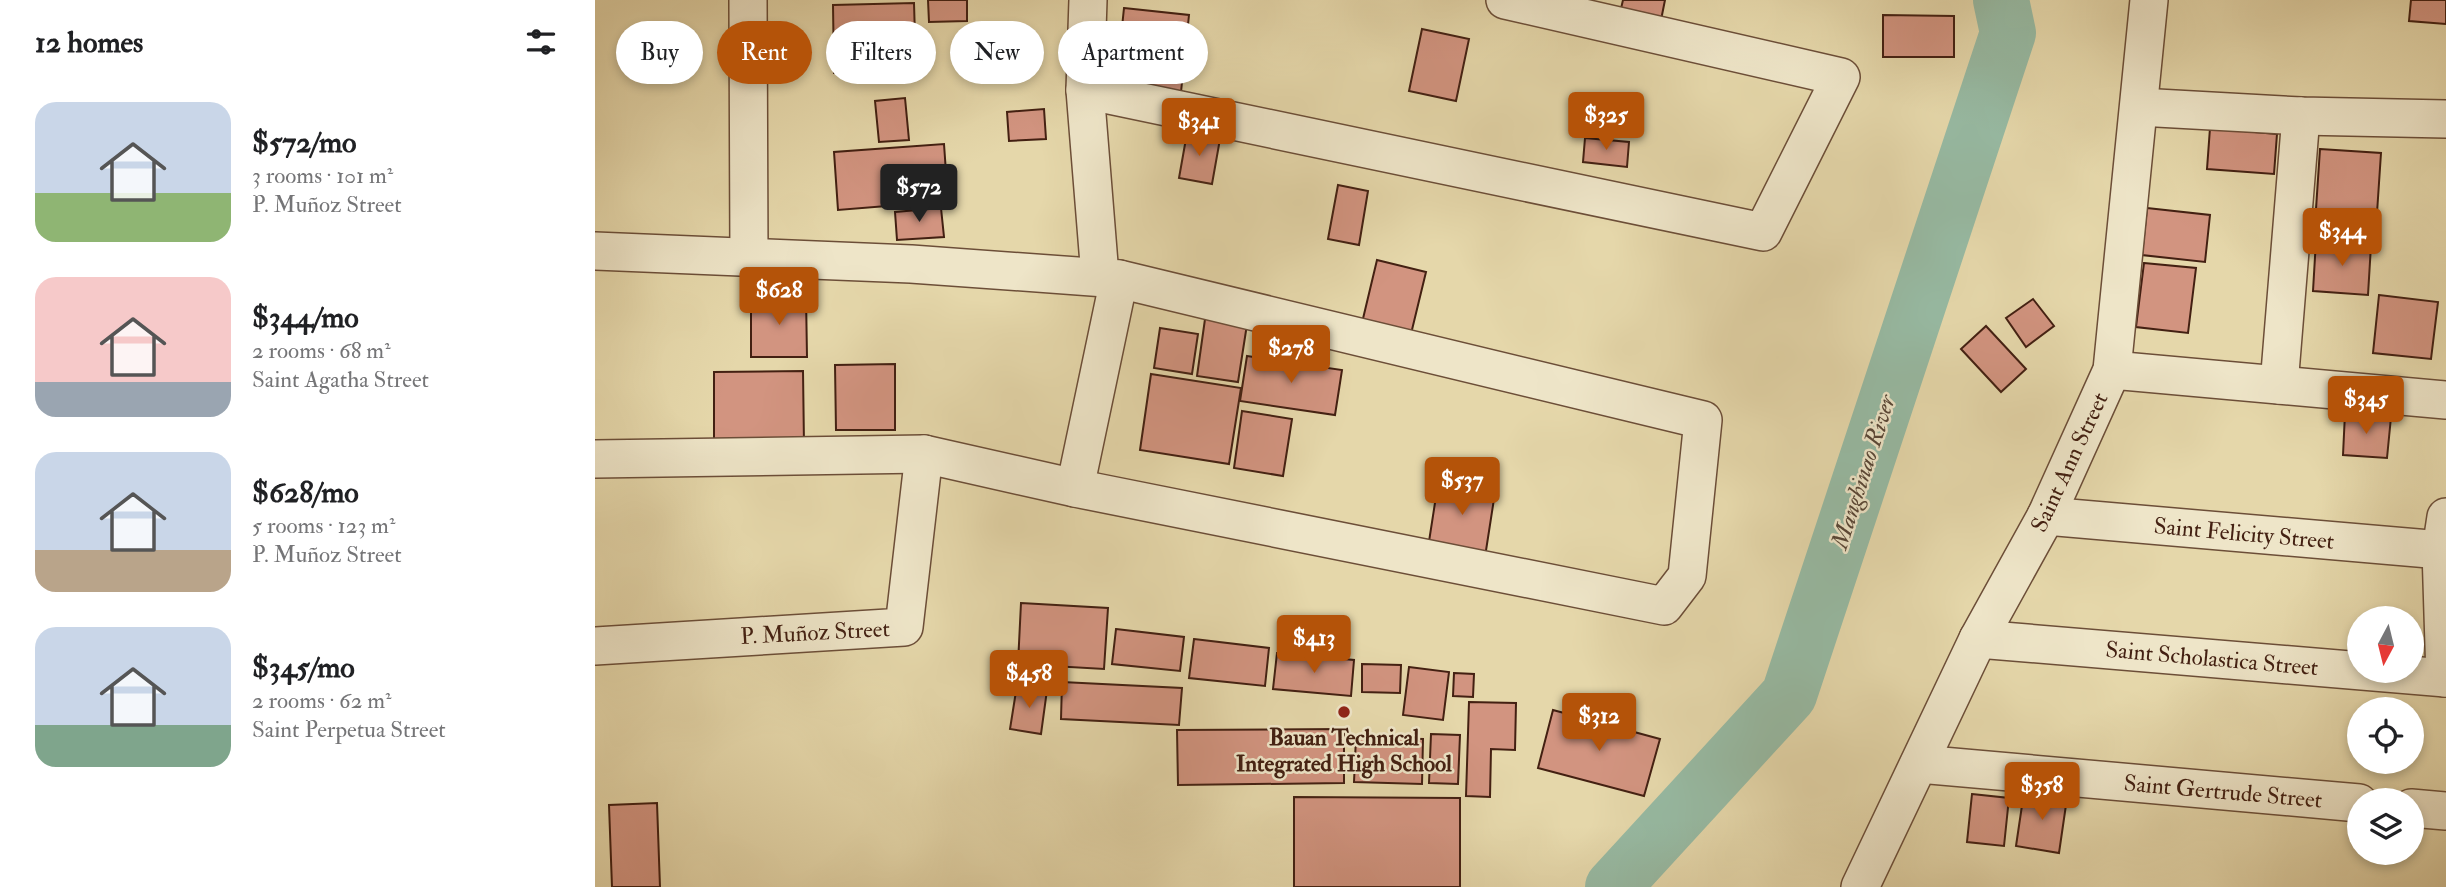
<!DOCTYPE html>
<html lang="en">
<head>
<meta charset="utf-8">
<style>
  body { margin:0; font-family:"IM FELL Double Pica",serif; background:#f6f6f6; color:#202124; height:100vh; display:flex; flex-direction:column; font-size:26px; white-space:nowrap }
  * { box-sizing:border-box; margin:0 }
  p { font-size:23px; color:#757577 }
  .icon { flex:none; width:38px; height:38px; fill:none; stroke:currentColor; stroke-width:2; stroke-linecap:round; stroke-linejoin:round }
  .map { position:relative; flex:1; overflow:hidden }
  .panel { display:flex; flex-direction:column; background:#fff; width:595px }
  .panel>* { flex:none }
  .top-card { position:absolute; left:21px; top:21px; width:665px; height:63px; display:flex; gap:14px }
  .needle { width:46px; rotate:187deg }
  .controls { position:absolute; left:1752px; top:606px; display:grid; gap:14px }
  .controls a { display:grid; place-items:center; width:77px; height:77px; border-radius:50%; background:#fff; box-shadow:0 4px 10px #0003; font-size:35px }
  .price { position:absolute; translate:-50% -60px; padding:0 16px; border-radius:7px; background:#b45309; color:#fff; font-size:23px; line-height:46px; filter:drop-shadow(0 2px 4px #0008) }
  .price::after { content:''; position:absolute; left:50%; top:42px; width:21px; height:16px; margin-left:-10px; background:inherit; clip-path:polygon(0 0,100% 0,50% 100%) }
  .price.selected { background:#222; color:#fff }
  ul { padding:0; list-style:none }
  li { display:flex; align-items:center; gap:21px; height:175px; padding:0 35px }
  li span { display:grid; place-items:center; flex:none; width:196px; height:140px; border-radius:21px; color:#555 }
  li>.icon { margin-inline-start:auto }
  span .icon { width:84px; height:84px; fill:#fffc; stroke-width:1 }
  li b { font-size:30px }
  h2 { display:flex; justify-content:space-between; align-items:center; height:84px; padding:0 35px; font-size:30px }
  .chip { padding:0 24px; border-radius:32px; background:#fff; box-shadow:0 4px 10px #0003; font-size:24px; line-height:63px }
  .chip.selected { background:#b45309; color:#fff }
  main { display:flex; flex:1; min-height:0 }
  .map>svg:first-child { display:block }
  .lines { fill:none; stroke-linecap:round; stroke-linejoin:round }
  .river { stroke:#97baa3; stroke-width:56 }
  .building { fill:#d29480; stroke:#432012; stroke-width:2 }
  .minor-casing { stroke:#6c4e38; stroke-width:40 }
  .minor { stroke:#eee5c8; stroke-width:37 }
  .poi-dot { fill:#8f2418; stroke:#eee5c8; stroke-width:2.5 }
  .labels { text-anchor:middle; stroke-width:5; stroke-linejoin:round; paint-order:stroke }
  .street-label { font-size:23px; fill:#432012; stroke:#eee5c8 }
  .poi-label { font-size:23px; font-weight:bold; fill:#432012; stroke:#eee5c8 }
  .water-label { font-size:24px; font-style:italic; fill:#584636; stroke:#eee5c8 }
</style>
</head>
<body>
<main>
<section class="panel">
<h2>12 homes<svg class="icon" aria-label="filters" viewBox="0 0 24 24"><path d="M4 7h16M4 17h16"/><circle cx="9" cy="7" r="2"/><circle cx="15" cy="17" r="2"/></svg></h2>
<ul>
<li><span style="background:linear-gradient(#c9d6e8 65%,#8fb573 0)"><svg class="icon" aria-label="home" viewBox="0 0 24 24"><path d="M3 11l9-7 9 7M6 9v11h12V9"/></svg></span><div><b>$572/mo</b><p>3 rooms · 101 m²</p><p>P. Muñoz Street</p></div></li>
<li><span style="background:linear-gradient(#f6c9c9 75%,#9aa5b1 0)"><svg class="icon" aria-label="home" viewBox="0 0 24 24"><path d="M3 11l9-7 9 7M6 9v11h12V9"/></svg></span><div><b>$344/mo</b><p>2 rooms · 68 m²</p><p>Saint Agatha Street</p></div></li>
<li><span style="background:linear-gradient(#c9d6e8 70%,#b9a48a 0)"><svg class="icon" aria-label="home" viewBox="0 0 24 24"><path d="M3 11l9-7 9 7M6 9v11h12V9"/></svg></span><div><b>$628/mo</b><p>5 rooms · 123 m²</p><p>P. Muñoz Street</p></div></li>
<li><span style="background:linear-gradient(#c9d6e8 70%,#7fa58c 0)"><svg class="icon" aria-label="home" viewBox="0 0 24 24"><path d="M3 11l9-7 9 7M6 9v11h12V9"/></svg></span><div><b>$345/mo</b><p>2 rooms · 62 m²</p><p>Saint Perpetua Street</p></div></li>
</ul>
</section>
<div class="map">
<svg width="1851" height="887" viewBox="0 0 1851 887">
  <rect width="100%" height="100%" fill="#e5d7aa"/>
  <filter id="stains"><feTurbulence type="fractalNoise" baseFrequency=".00286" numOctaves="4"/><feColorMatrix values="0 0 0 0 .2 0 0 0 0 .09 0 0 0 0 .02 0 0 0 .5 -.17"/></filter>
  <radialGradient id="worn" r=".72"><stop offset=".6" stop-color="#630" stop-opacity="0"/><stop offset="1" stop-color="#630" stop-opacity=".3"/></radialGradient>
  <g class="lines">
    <!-- river -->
    <polyline class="river" points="1018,887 1194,695 1413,33 1406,0"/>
  </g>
  <!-- building -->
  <g class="building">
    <polygon points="333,0 372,0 372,21 334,22"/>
    <polygon points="1028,0 1070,0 1065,25 1024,17"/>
    <polygon points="1816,0 1851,0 1851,24 1814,21"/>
    <polygon points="319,3 321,71 239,73 238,5"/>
    <polygon points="529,8 594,15 586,92 521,85"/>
    <polygon points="1288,15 1359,16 1359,57 1288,57"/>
    <polygon points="827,29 874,39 861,101 814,91"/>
    <polygon points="310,98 314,140 284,142 280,101"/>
    <polygon points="449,109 451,139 414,141 412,112"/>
    <polygon points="1615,128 1682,134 1679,174 1612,169"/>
    <polygon points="592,133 625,139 617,184 584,178"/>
    <polygon points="990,138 1034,142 1032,167 988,162"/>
    <polygon points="349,144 353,201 243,210 239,152"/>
    <polygon points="1725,149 1786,153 1782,213 1721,209"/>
    <polygon points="743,185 773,191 764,245 733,239"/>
    <polygon points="346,208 349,237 302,240 300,212"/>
    <polygon points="1552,208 1615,215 1610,262 1547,255"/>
    <polygon points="1721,240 1776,245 1773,295 1718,291"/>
    <polygon points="782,260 831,272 815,338 766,327"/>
    <polygon points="1549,263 1601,268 1593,333 1541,327"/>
    <polygon points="1784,295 1843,302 1836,359 1778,353"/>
    <polygon points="211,296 212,357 156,357 156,297"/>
    <polygon points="1438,299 1459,326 1431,347 1411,318"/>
    <polygon points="611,312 653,318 643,382 602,376"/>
    <polygon points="1391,326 1431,369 1406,392 1366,349"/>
    <polygon points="565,328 603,334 597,374 559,368"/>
    <polygon points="652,356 747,370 740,415 645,401"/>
    <polygon points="300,364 300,430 241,430 240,365"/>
    <polygon points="208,371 209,445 119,446 119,372"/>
    <polygon points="556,374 646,388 634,464 545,450"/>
    <polygon points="647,411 697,419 688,476 639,468"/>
    <polygon points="1750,413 1796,417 1792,458 1748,455"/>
    <polygon points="844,477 901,486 890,557 833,548"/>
    <polygon points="426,603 513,608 509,669 423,664"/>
    <polygon points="521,629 589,637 585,671 517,664"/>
    <polygon points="599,639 674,648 670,686 594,678"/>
    <polygon points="682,653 759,660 756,696 678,689"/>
    <polygon points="767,664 806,665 805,693 767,692"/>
    <polygon points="814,667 854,672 848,720 808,715"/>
    <polygon points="859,673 879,674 878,697 858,696"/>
    <polygon points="467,682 587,688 584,725 466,719"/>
    <polygon points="422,685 452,690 446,734 415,729"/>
    <polygon points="874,702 921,703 920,750 896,749 895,797 871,796"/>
    <polygon points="958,710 1065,739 1049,796 943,768"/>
    <polygon points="749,729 749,783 583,785 582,730"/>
    <polygon points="836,734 865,735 863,784 834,783"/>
    <polygon points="761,737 828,739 827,784 759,782"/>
    <polygon points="1429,792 1472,798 1464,853 1421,846"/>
    <polygon points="1377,794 1414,798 1409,846 1372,842"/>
    <polygon points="699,797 865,798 865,887 699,887"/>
    <polygon points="62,803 65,887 17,887 14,805"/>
  </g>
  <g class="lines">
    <defs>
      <g id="minor">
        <polyline points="153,0 154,257"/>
        <polyline points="493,0 490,90 505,276"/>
        <polyline points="490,90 1168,232 1246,77 910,0"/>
        <polyline points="1544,107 1706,116 1851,119"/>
        <polyline points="0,251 316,264 524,279 1108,420 1092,576 1069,606 480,488 329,454 0,459"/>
        <polyline points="1517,370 1851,400"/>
        <polyline points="1684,385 1706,116"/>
        <polyline points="480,488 524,279"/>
        <polyline points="1451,516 1846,550"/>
        <polyline points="1383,639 1851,678"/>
        <polyline points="0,646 309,627 329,454"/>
        <polyline points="1850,678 1846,550 1851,517"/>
        <polyline points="1324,764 1764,803"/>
        <polyline points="1816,808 1851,811"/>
        <polyline points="1265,887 1383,639 1451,516 1517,370 1554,0"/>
      </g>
    </defs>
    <!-- minor casing -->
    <use href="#minor" class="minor-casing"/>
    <!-- minor -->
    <use href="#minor" class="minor"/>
  </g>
  <!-- markers -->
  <circle class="poi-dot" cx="749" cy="712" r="7"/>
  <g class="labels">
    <!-- street labels -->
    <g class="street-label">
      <text transform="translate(1474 462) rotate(-65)" y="8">Saint Ann Street</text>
      <text transform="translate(1649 533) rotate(5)" y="8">Saint Felicity Street</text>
      <text transform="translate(220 632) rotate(-3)" y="8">P. Muñoz Street</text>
      <text transform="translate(1617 658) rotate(5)" y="8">Saint Scholastica Street</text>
      <text transform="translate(1628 791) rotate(5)" y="8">Saint Gertrude Street</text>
    </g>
    <!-- poi labels -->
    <g class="poi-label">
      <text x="749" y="745">Bauan Technical<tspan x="749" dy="26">Integrated High School</tspan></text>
    </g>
    <!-- water labels -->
    <g class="water-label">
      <text transform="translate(1268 472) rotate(-72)" y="8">Manghinao River</text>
    </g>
  </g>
  <rect width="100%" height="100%" filter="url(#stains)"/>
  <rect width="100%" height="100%" fill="url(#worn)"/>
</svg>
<div class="controls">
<a><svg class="needle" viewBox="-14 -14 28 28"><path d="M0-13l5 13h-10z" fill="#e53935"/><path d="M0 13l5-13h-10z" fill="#757577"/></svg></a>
<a><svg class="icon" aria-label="locate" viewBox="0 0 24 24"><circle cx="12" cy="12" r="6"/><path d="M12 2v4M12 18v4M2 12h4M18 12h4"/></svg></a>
<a><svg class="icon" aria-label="layers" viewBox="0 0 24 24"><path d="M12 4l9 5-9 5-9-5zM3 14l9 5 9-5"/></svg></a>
</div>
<b class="price" style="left:1011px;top:152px">$325</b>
<b class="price" style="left:604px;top:158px">$341</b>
<b class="price selected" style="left:324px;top:224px">$572</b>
<b class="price" style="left:1747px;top:268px">$344</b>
<b class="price" style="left:184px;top:327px">$628</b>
<b class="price" style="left:696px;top:385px">$278</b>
<b class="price" style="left:1771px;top:436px">$345</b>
<b class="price" style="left:867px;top:517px">$537</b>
<b class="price" style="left:719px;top:675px">$413</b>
<b class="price" style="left:434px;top:710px">$458</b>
<b class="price" style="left:1004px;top:753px">$312</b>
<b class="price" style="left:1447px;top:822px">$358</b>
<div class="top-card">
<a class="chip">Buy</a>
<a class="chip selected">Rent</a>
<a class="chip">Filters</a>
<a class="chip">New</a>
<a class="chip">Apartment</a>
</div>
</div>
</main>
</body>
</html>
